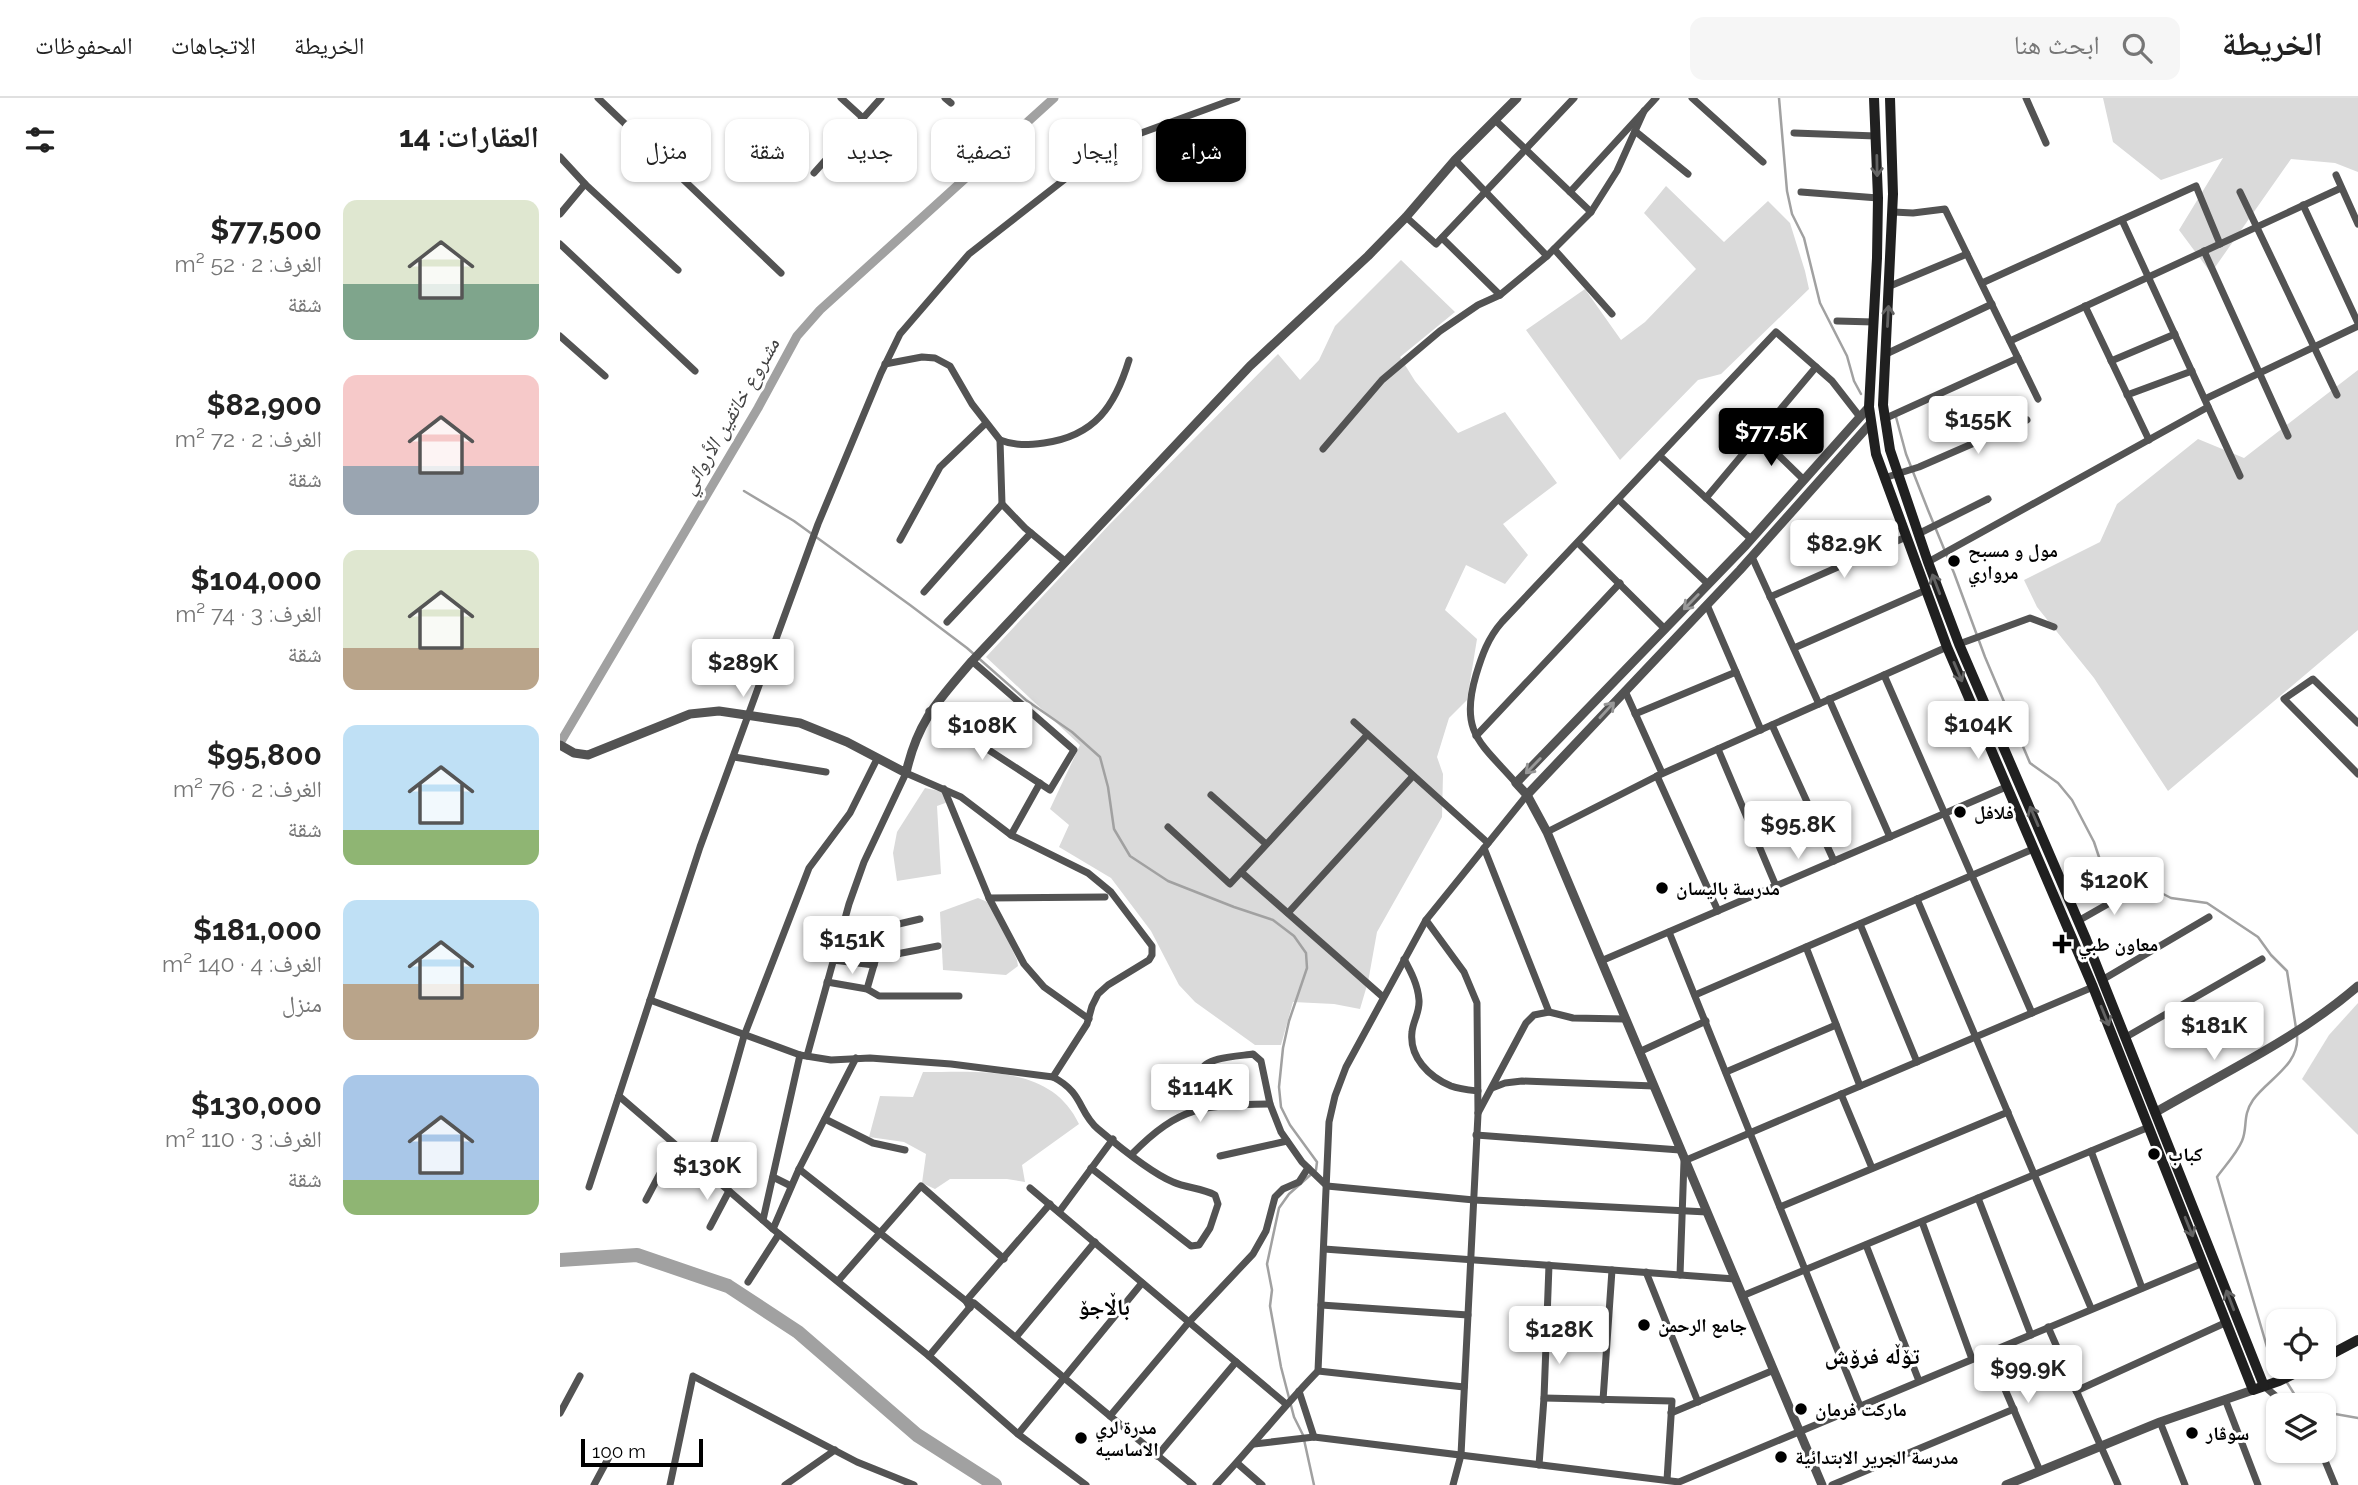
<!DOCTYPE html>
<html lang="ar">
<head>
<meta charset="utf-8">
<style>
  body { margin:0; font-family:Raleway,"Noto Naskh Arabic",sans-serif; background:#f6f6f6; color:#222; direction:rtl; height:100vh; display:flex; flex-direction:column; font-size:26px; white-space:nowrap }
  * { box-sizing:border-box; margin:0 }
  p { font-size:23px; color:#767676 }
  .icon { flex:none; width:38px; height:38px; fill:none; stroke:currentColor; stroke-width:2; stroke-linecap:round; stroke-linejoin:round }
  .map { position:relative; flex:1; overflow:hidden; direction:ltr }
  .sheet { display:flex; flex-direction:column; background:#fff; width:560px }
  .sheet>* { flex:none }
  .top-card { position:absolute; left:21px; top:21px; width:665px; height:63px; direction:rtl; display:flex; gap:14px }
  .fabs { position:absolute; left:1706px; top:1211px; display:grid; gap:14px }
  .fabs a { display:grid; place-items:center; width:70px; height:70px; border-radius:14px; background:#fff; box-shadow:0 2px 5px #0004; font-size:35px }
  .scale { position:absolute; left:21px; bottom:18px; width:122px; box-sizing:border-box; padding-left:7px; border:4px solid #000; border-top:0; font-size:19px; line-height:24px; white-space:nowrap; color:#000; -webkit-text-stroke:5px #fff; paint-order:stroke }
  .price { position:absolute; translate:-50% -60px; padding:0 16px; border-radius:7px; background:#fff; color:#222; font-size:23px; line-height:46px; filter:drop-shadow(0 2px 4px #0008) }
  .price::after { content:''; position:absolute; left:50%; top:42px; width:21px; height:16px; margin-left:-10px; background:inherit; clip-path:polygon(0 0,100% 0,50% 100%) }
  .price.on { background:#000; color:#fff }
  ul { padding:0; list-style:none }
  li { display:flex; align-items:center; gap:21px; height:175px; padding:0 21px }
  li span { display:grid; place-items:center; flex:none; width:196px; height:140px; border-radius:14px; color:#555 }
  li>.icon { margin-inline-start:auto }
  span .icon { width:84px; height:84px; fill:#fffc; stroke-width:1 }
  li b { font-size:30px }
  h2 { display:flex; justify-content:space-between; align-items:center; height:84px; padding:0 21px; font-size:30px }
  .tag { padding:0 24px; border-radius:14px; background:#fff; box-shadow:0 2px 5px #0004; font-size:24px; line-height:63px }
  .tag.on { background:#000; color:#fff }
  header { display:flex; align-items:center; gap:42px; box-sizing:border-box; height:98px; padding:0 35px; background:#fff; border-bottom:2px solid #e0e0e0 }
  header strong { font-size:33px }
  nav { display:flex; gap:38px; margin-inline-start:auto; font-size:24px }
  .search { width:490px; height:63px; background:#f6f6f6; display:flex; align-items:center; gap:18px; box-sizing:border-box; padding:0 24px; border-radius:14px; color:#767676; font-size:26px }
  main { display:flex; flex:1; min-height:0 }
  .map>svg:first-child { display:block }
  .green { fill:#dadada }
  .lines { fill:none; stroke-linecap:round; stroke-linejoin:round }
  .stream { stroke:#a1a1a1; stroke-width:2.5 }
  .canal { stroke:#a1a1a1; stroke-width:9 }
  .river { stroke:#a1a1a1; stroke-width:14 }
  .minor { stroke:#535353; stroke-width:7 }
  .tertiary { stroke:#535353; stroke-width:9 }
  .secondary { stroke:#202020; stroke-width:10 }
  .oneway { stroke:#636363 }
  .oneway2 { stroke:#989898 }
  .poi-dot { fill:#000; stroke:#fff; stroke-width:2.5 }
  .labels { text-anchor:middle; stroke-width:6; stroke-linejoin:round; paint-order:stroke }
  .poi-label { font-size:19px; font-weight:bold; fill:#000; stroke:#fff; text-anchor:start }
  .water-label { font-size:21px; font-style:italic; fill:#424242; stroke:#fff }
  .quarter-label { font-size:23px; font-weight:bold; fill:#000; stroke:#fff }
</style>
</head>
<body>
<header>
<strong>الخريطة</strong>
<div class="search"><svg class="icon" aria-label="search" viewBox="0 0 24 24"><circle cx="10" cy="10" r="6"/><path d="M15 15l6 6"/></svg>ابحث هنا</div>
<nav><a>الخريطة</a><a>الاتجاهات</a><a>المحفوظات</a></nav>
</header>
<main>
<div class="map">
<svg width="1798" height="1387" viewBox="0 0 1798 1387">
  <rect width="100%" height="100%" fill="#fff"/>
  <!-- green -->
  <g class="green">
    <polygon points="1543,0 1798,0 1798,74 1775,65 1731,61 1651,175 1619,132 1663,60 1601,82 1553,44"/>
    <polygon points="1106,88 1164,144 1208,103 1230,125 1245,173 1249,191 1161,276 1138,282 1060,362 966,232 1025,191 1061,242 1085,224 1136,171 1084,115"/>
    <polygon points="841,162 895,214 840,259 855,283 898,335 945,314 997,385 943,426 968,457 945,486 906,467 885,512 917,541 907,602 889,620 877,659 883,676 882,719 817,834 808,884 800,911 774,906 733,904 721,947 695,947 635,904 619,887 591,833 551,780 499,749 509,727 490,711 520,647 426,559 549,427 718,256 740,282 759,262 775,228"/>
    <polygon points="1798,272 1798,532 1608,693 1534,580 1477,509 1464,482 1540,444 1557,406 1638,341 1684,360"/>
    <polygon points="365,690 384,694 388,704 377,708 381,776 337,783 333,755 337,734"/>
    <polygon points="418,800 430,805 457,862 458,868 446,877 383,872 380,814"/>
    <polygon points="1798,905 1798,1037 1742,981 1769,937"/>
    <path d="M 363,974 C 419,974 491,966 519,1026 L 462,1067 L 465,1084 L 447,1081 L 390,1081 L 375,1091 L 362,1085 L 366,1056 L 344,1044 L 309,1039 L 320,998 L 353,999 Z"/>
  </g>
  <g class="lines">
    <!-- stream -->
    <g class="stream">
      <polyline points="1219,0 1227,93 1232,116 1244,140 1260,205 1287,258 1294,283 1301,296"/>
      <polyline points="1336,319 1346,356 1368,412 1394,475 1425,559 1470,665 1498,685 1512,702 1534,744 1543,771 1551,779 1582,785 1611,800 1647,805 1698,839 1711,857 1727,873 1736,930"/>
      <polyline points="184,393 234,423 350,507 407,550 466,602 512,634 540,659 548,689 554,731 570,758 608,783 674,809 713,822 734,838 746,855 747,870 729,923 723,950 719,989 721,1009 730,1027 757,1064 756,1072 729,1096 719,1110 707,1166 712,1192 710,1208 721,1269 734,1319 743,1337 754,1387"/>
      <path d="M 1722,1278 L 1707,1249 L 1657,1079 C 1665,1068 1677,1055 1682,1043 C 1688,1029 1682,1018 1693,1002 C 1708,981 1740,967 1737,937"/>
      <polyline points="1726,1283 1738,1302 1748,1307"/>
      <polyline points="1764,1314 1798,1320"/>
    </g>
    <!-- canal -->
    <polyline class="canal" points="0,645 198,310 237,238 260,212 494,0"/>
    <!-- river -->
    <polyline class="river" points="0,1162 77,1157 168,1188 238,1234 357,1337 435,1387"/>
    <!-- minor -->
    <g class="minor">
      <polyline points="38,0 221,175"/>
      <polyline points="281,0 303,20"/>
      <polyline points="385,0 391,5"/>
      <polyline points="1132,0 1203,64"/>
      <polyline points="1466,0 1486,45"/>
      <polyline points="935,22 1031,114"/>
      <polyline points="1075,33 1128,76"/>
      <polyline points="1234,35 1316,38"/>
      <polyline points="0,59 25,86 118,172"/>
      <polyline points="895,62 987,158"/>
      <polyline points="254,75 321,0"/>
      <polyline points="1776,77 1798,126"/>
      <polyline points="1010,94 1096,0"/>
      <polyline points="1241,94 1318,100"/>
      <polyline points="1680,94 1777,297"/>
      <polyline points="1743,107 1798,225"/>
      <polyline points="1333,114 1353,115 1385,111 1478,301"/>
      <polyline points="0,116 25,86"/>
      <polyline points="846,119 876,146 1014,0"/>
      <polyline points="1562,122 1680,378"/>
      <polyline points="882,140 940,197"/>
      <polyline points="0,146 135,273"/>
      <polyline points="994,151 1052,216"/>
      <polyline points="1644,153 1728,338"/>
      <polyline points="1422,185 1636,88 1660,146"/>
      <polyline points="1330,188 1407,156"/>
      <polyline points="1525,208 1589,342"/>
      <polyline points="1277,223 1314,224"/>
      <polyline points="0,238 45,278"/>
      <polyline points="1450,243 1781,90"/>
      <polyline points="1326,256 1432,206"/>
      <polyline points="1551,263 1615,236"/>
      <polyline points="325,266 362,259 375,260 390,268 412,306 440,342 442,406 465,430 506,464"/>
      <polyline points="1567,297 1632,273"/>
      <polyline points="1645,301 1798,228"/>
      <polyline points="1324,321 1458,260"/>
      <polyline points="1198,337 1244,382"/>
      <path d="M 440,342 C 455,348 468,347 484,345 C 535,338 555,308 569,262"/>
      <polyline points="763,351 822,282 880,233 918,207 940,197 987,158 1031,114 1057,73 1084,13"/>
      <polyline points="1100,358 1191,441"/>
      <polyline points="1324,380 1359,369 1467,322"/>
      <polyline points="1146,400 1256,269"/>
      <polyline points="1059,402 1148,486"/>
      <polyline points="1358,436 1428,401"/>
      <polyline points="340,442 380,369 425,326"/>
      <polyline points="1018,445 1105,531"/>
      <polyline points="1192,459 1259,606"/>
      <polyline points="1368,464 1648,309"/>
      <polyline points="364,494 442,406"/>
      <polyline points="1210,499 1346,439"/>
      <polyline points="1147,507 1201,632"/>
      <polyline points="387,524 471,435"/>
      <polyline points="1399,546 1470,520 1494,529"/>
      <polyline points="1234,550 1366,492"/>
      <polyline points="1324,577 1472,915"/>
      <polyline points="1065,593 1102,675"/>
      <polyline points="1269,601 1330,739"/>
      <polyline points="369,613 490,692 514,652 412,563"/>
      <polyline points="1075,616 1176,574"/>
      <polyline points="794,624 928,745"/>
      <polyline points="1798,625 1753,581 1724,601 1798,676"/>
      <polyline points="1212,627 1274,763"/>
      <polyline points="916,638 1060,485"/>
      <polyline points="1158,651 1216,788"/>
      <polyline points="174,659 266,674"/>
      <polyline points="1097,678 1158,813"/>
      <path d="M 956,685 C 921,645 899,635 916,577 C 922,557 928,540 942,524 L 1216,234 L 1272,283 L 1300,319"/>
      <polyline points="384,691 429,800 464,866 484,889 529,921"/>
      <polyline points="651,697 706,746"/>
      <polyline points="608,729 670,786 807,637"/>
      <polyline points="987,734 1097,678 1387,549"/>
      <polyline points="451,737 480,685"/>
      <polyline points="924,750 989,914"/>
      <polyline points="681,774 823,899"/>
      <polyline points="429,800 545,799"/>
      <polyline points="1357,801 1531,1210"/>
      <polyline points="728,815 853,678"/>
      <polyline points="866,822 904,874 917,905 918,1016 901,1357 893,1387"/>
      <polyline points="1518,823 1576,790"/>
      <polyline points="1300,826 1357,964"/>
      <polyline points="1109,834 1300,1308"/>
      <polyline points="279,840 360,821"/>
      <polyline points="1246,849 1300,988"/>
      <path d="M 844,861 C 851,874 858,887 859,902 C 860,914 853,923 852,934 C 849,959 869,979 891,988 C 899,991 909,992 918,993"/>
      <polyline points="273,862 314,867"/>
      <polyline points="1041,863 1446,689"/>
      <polyline points="1542,882 1649,819"/>
      <polyline points="267,884 307,891 319,898 399,898"/>
      <polyline points="307,891 316,860 378,848"/>
      <polyline points="1135,897 1473,751"/>
      <path d="M 90,902 L 240,957 L 271,962 L 310,960 L 391,966 L 493,979 C 524,995 518,1014 538,1031 C 557,1047 591,1075 613,1084 C 626,1090 642,1090 655,1097 L 658,1106 L 650,1130 L 639,1147 L 631,1148 L 531,1070"/>
      <polyline points="1566,939 1702,861"/>
      <polyline points="1079,954 1146,923"/>
      <polyline points="247,958 289,806 304,764 346,675 401,699 451,737 528,775 551,794 592,848 592,857 589,862 548,887 538,896 532,908 527,926 493,979"/>
      <polyline points="1166,974 1276,927"/>
      <polyline points="932,990 945,985 962,983 1094,988"/>
      <polyline points="1281,996 1312,1070"/>
      <polyline points="59,998 213,1131 369,1258 458,1336 526,1387"/>
      <path d="M 642,1011 C 642,999 639,983 642,972 C 645,959 681,958 693,956 L 701,963 L 710,1006 L 721,1034 L 742,1064 L 767,1088 L 914,1102 L 1147,1114"/>
      <polyline points="918,1015 966,925 974,917 989,914 1013,920 1065,921"/>
      <polyline points="265,1021 313,1045 345,1052"/>
      <polyline points="916,1037 1120,1052"/>
      <polyline points="1531,1053 1582,1190"/>
      <path d="M 572,1056 C 620,1007 645,1007 710,1006"/>
      <polyline points="660,1058 727,1043"/>
      <polyline points="239,1071 406,1203 414,1205 633,1387"/>
      <polyline points="146,1073 184,938 249,770 290,715 317,661"/>
      <polyline points="213,1079 231,1088"/>
      <polyline points="29,1089 140,749 258,426 321,275 340,236 409,156 537,56 562,42 677,0"/>
      <polyline points="470,1090 726,1306"/>
      <polyline points="1418,1100 1471,1237"/>
      <polyline points="86,1102 115,1047"/>
      <polyline points="1220,1109 1448,1014"/>
      <polyline points="499,1114 553,1041"/>
      <polyline points="203,1122 240,957"/>
      <polyline points="1362,1124 1412,1261"/>
      <polyline points="150,1129 169,1093"/>
      <polyline points="213,1131 239,1071 296,960"/>
      <polyline points="1306,1147 1359,1283"/>
      <polyline points="764,1151 1175,1181"/>
      <polyline points="1086,1174 1138,1304"/>
      <polyline points="1120,1177 1124,1063 1533,889"/>
      <polyline points="278,1183 361,1088 444,1161"/>
      <polyline points="188,1184 219,1136"/>
      <polyline points="1182,1198 1589,1029"/>
      <polyline points="761,1207 908,1217"/>
      <polyline points="410,1210 406,1203 490,1106"/>
      <polyline points="1488,1229 1558,1387"/>
      <polyline points="456,1239 535,1144"/>
      <polyline points="1429,1254 1480,1373"/>
      <polyline points="369,1258 411,1208"/>
      <polyline points="758,1273 904,1289"/>
      <polyline points="1704,1288 1726,1307"/>
      <polyline points="739,1293 754,1339"/>
      <polyline points="1516,1293 1667,1224"/>
      <polyline points="984,1300 1112,1303 1107,1382"/>
      <polyline points="1665,1301 1698,1387"/>
      <polyline points="1043,1302 1052,1172"/>
      <polyline points="0,1315 20,1278"/>
      <polyline points="1111,1315 1214,1272"/>
      <polyline points="550,1318 629,1224 693,1156 706,1133 715,1099 723,1091 739,1084 748,1070"/>
      <polyline points="1600,1324 1625,1387"/>
      <polyline points="458,1336 582,1185"/>
      <polyline points="694,1346 754,1339 1119,1384 1643,1165"/>
      <polyline points="1761,1353 1775,1387"/>
      <polyline points="597,1358 676,1264"/>
      <polyline points="677,1365 702,1387"/>
      <polyline points="979,1367 984,1300 989,1167"/>
      <polyline points="34,1387 49,1359"/>
      <polyline points="110,1387 133,1278 297,1364 354,1387"/>
      <polyline points="225,1387 275,1352"/>
      <path d="M 656,1387 C 691,1350 722,1310 758,1273 L 769,1024 L 775,998 L 786,969 L 866,822 L 967,697"/>
      <polyline points="1272,1387 1454,1311"/>
    </g>
    <!-- tertiary -->
    <g class="tertiary">
      <path d="M 0,647 L 14,655 L 28,657 L 130,616 L 159,613 L 240,625 L 287,644 L 346,675 C 358,622 378,603 412,563 L 690,268 L 808,158 L 846,119 L 895,62 L 957,0"/>
      <polyline points="967,697 1180,472 1310,326"/>
      <path d="M 1596,1014 C 1665,974 1738,940 1798,888"/>
      <polyline points="1262,1387 987,734 967,697 956,685 1186,447 1309,309"/>
      <polyline points="1446,1387 1600,1324 1693,1292"/>
    </g>
    <!-- secondary -->
    <g class="secondary">
      <polyline points="1314,0 1318,100 1317,160 1309,309 1316,356 1387,549 1533,889 1693,1292 1719,1283 1748,1269"/>
      <polyline points="1330,0 1333,96 1323,307 1330,352 1368,464 1399,546 1526,841 1704,1288"/>
      <polyline points="1764,1260 1798,1242"/>
    </g>
  </g>
  <!-- one-way arrows -->
  <defs><path id="oneway-shaft" d="M-6 0H5M1.5-3L5.5 0L1.5 3" fill="none" stroke-width="1.6" stroke-linecap="round" stroke-linejoin="round" transform="scale(1.75)"/></defs>
  <g class="oneway">
    <use href="#oneway-shaft" transform="translate(1317 68) rotate(89)"/>
    <use href="#oneway-shaft" transform="translate(1328 218) rotate(-87)"/>
    <use href="#oneway-shaft" transform="translate(1376 486) rotate(-111)"/>
    <use href="#oneway-shaft" transform="translate(1398 574) rotate(67)"/>
    <use href="#oneway-shaft" transform="translate(1474 718) rotate(-113)"/>
    <use href="#oneway-shaft" transform="translate(1545 918) rotate(68)"/>
    <use href="#oneway-shaft" transform="translate(1629 1129) rotate(68)"/>
    <use href="#oneway-shaft" transform="translate(1670 1202) rotate(-111)"/>
  </g>
  <g class="oneway2">
    <use href="#oneway-shaft" transform="translate(1131 504) rotate(134)"/>
    <use href="#oneway-shaft" transform="translate(1047 612) rotate(-47)"/>
    <use href="#oneway-shaft" transform="translate(973 668) rotate(134)"/>
  </g>
  <!-- markers -->
  <g class="poi-dot">
    <circle cx="1394" cy="463" r="7"/>
    <circle cx="1400" cy="714" r="7"/>
    <circle cx="1102" cy="790" r="7"/>
    <path d="M1498.5 835.5h7v7h7v7h-7v7h-7v-7h-7v-7h7z"/>
    <circle cx="1594" cy="1056" r="7"/>
    <circle cx="1084" cy="1227" r="7"/>
    <circle cx="1241" cy="1311" r="7"/>
    <circle cx="1632" cy="1335" r="7"/>
    <circle cx="521" cy="1340" r="7"/>
    <circle cx="1221" cy="1359" r="7"/>
  </g>
  <g class="labels">
    <!-- poi labels -->
    <g class="poi-label">
      <text x="1408" y="459">مول و مسبح<tspan x="1408" dy="22">مرواري</tspan></text>
      <text x="1414" y="721">فلافل</text>
      <text x="1116" y="797">مدرسة بالیسان</text>
      <text x="1518" y="853">معاون طبي</text>
      <text x="1608" y="1063">كباب</text>
      <text x="1098" y="1234">جامع الرحمن</text>
      <text x="1255" y="1318">مارکت فرمان</text>
      <text x="535" y="1336">مدرة لري<tspan x="535" dy="22">الاساسیه</tspan></text>
      <text x="1646" y="1342">سوڤار</text>
      <text x="1235" y="1366">مدرسة الجرير الابتدائية</text>
    </g>
    <!-- water labels -->
    <g class="water-label">
      <text transform="translate(170 318) rotate(-60)" y="7">مشروع خانقين الأروائي</text>
    </g>
    <!-- quarter labels -->
    <g class="quarter-label">
      <text x="544" y="1217">باڵاجۆ</text>
      <text x="1312" y="1266">تۆڵە فرۆش</text>
    </g>
  </g>
</svg>
<div class="fabs">
<a><svg class="icon" aria-label="locate" viewBox="0 0 24 24"><circle cx="12" cy="12" r="6"/><path d="M12 2v4M12 18v4M2 12h4M18 12h4"/></svg></a>
<a><svg class="icon" aria-label="layers" viewBox="0 0 24 24"><path d="M12 4l9 5-9 5-9-5zM3 14l9 5 9-5"/></svg></a>
</div>
<div class="scale">100 m</div>
<b class="price" style="left:1418px;top:358px">$155K</b>
<b class="price on" style="left:1211px;top:370px">$77.5K</b>
<b class="price" style="left:1284px;top:482px">$82.9K</b>
<b class="price" style="left:183px;top:601px">$289K</b>
<b class="price" style="left:1418px;top:663px">$104K</b>
<b class="price" style="left:422px;top:664px">$108K</b>
<b class="price" style="left:1238px;top:763px">$95.8K</b>
<b class="price" style="left:1554px;top:819px">$120K</b>
<b class="price" style="left:292px;top:878px">$151K</b>
<b class="price" style="left:1654px;top:964px">$181K</b>
<b class="price" style="left:640px;top:1026px">$114K</b>
<b class="price" style="left:147px;top:1104px">$130K</b>
<b class="price" style="left:999px;top:1268px">$128K</b>
<b class="price" style="left:1468px;top:1307px">$99.9K</b>
<div class="top-card">
<a class="tag on">شراء</a>
<a class="tag">إيجار</a>
<a class="tag">تصفية</a>
<a class="tag">جديد</a>
<a class="tag">شقة</a>
<a class="tag">منزل</a>
</div>
</div>
<section class="sheet">
<h2>العقارات: 14<svg class="icon" aria-label="filters" viewBox="0 0 24 24"><path d="M4 7h16M4 17h16"/><circle cx="9" cy="7" r="2"/><circle cx="15" cy="17" r="2"/></svg></h2>
<ul>
<li><span style="background:linear-gradient(#dfe7d0 60%,#7fa58c 0)"><svg class="icon" aria-label="home" viewBox="0 0 24 24"><path d="M3 11l9-7 9 7M6 9v11h12V9"/></svg></span><div><b>$77,500</b><p>الغرف: 2 · 52 m²</p><p>شقة</p></div></li>
<li><span style="background:linear-gradient(#f6c9c9 65%,#9aa5b1 0)"><svg class="icon" aria-label="home" viewBox="0 0 24 24"><path d="M3 11l9-7 9 7M6 9v11h12V9"/></svg></span><div><b>$82,900</b><p>الغرف: 2 · 72 m²</p><p>شقة</p></div></li>
<li><span style="background:linear-gradient(#dfe7d0 70%,#b9a48a 0)"><svg class="icon" aria-label="home" viewBox="0 0 24 24"><path d="M3 11l9-7 9 7M6 9v11h12V9"/></svg></span><div><b>$104,000</b><p>الغرف: 3 · 74 m²</p><p>شقة</p></div></li>
<li><span style="background:linear-gradient(#bfe0f5 75%,#8fb573 0)"><svg class="icon" aria-label="home" viewBox="0 0 24 24"><path d="M3 11l9-7 9 7M6 9v11h12V9"/></svg></span><div><b>$95,800</b><p>الغرف: 2 · 76 m²</p><p>شقة</p></div></li>
<li><span style="background:linear-gradient(#bfe0f5 60%,#b9a48a 0)"><svg class="icon" aria-label="home" viewBox="0 0 24 24"><path d="M3 11l9-7 9 7M6 9v11h12V9"/></svg></span><div><b>$181,000</b><p>الغرف: 4 · 140 m²</p><p>منزل</p></div></li>
<li><span style="background:linear-gradient(#a9c7e8 75%,#8fb573 0)"><svg class="icon" aria-label="home" viewBox="0 0 24 24"><path d="M3 11l9-7 9 7M6 9v11h12V9"/></svg></span><div><b>$130,000</b><p>الغرف: 3 · 110 m²</p><p>شقة</p></div></li>
</ul>
</section>
</main>
</body>
</html>
